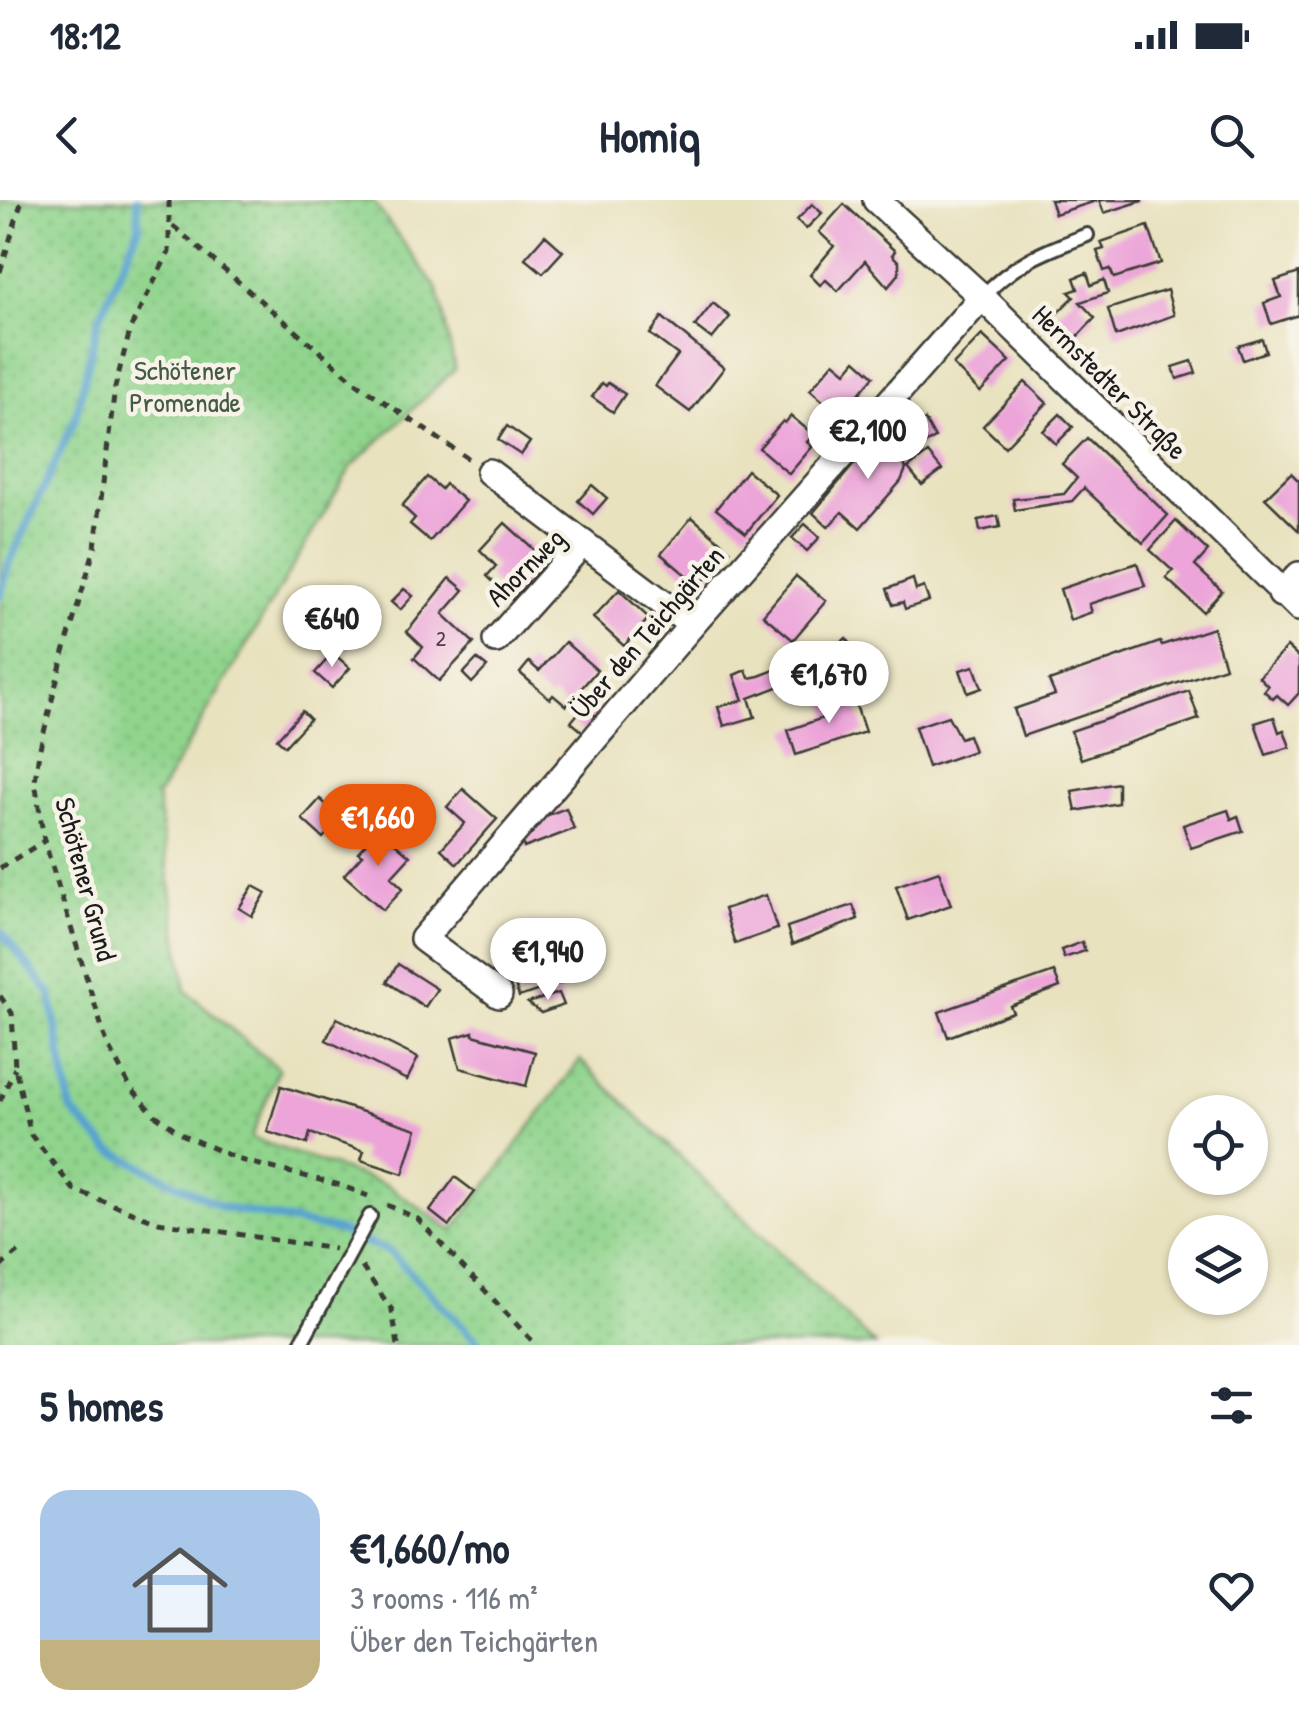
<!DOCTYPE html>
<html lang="en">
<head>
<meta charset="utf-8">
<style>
  body { margin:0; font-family:"Patrick Hand",sans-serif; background:#f6f6f7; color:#1f2937; height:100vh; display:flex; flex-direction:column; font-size:38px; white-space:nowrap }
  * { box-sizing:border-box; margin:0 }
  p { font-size:32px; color:#747a83 }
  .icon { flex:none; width:55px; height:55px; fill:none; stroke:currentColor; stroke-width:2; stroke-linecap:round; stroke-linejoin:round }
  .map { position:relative; height:1145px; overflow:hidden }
  .details { display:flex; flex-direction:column; background:#fff; flex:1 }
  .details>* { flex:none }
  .tools { position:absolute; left:1168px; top:895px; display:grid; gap:20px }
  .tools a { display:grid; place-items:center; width:100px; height:100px; border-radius:50%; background:#fff; box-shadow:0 2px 8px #0004; font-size:50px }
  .price { position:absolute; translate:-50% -85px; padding:0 22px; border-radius:35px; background:#fff; color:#222; font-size:32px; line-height:65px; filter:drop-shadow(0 2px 5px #0008) }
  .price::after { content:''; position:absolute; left:50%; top:60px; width:30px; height:22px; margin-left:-15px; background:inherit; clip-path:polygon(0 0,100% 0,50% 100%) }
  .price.active { background:#ea580c; color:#fff }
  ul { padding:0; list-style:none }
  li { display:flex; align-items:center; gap:30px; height:250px; padding:0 40px }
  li+li { border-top:2px solid #e0e1e3 }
  li span { display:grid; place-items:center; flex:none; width:280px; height:200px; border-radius:30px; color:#555 }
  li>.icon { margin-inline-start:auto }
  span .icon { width:120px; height:120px; fill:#fffc; stroke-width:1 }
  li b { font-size:42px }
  h2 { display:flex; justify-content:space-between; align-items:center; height:120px; padding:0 40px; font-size:42px }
  .status { display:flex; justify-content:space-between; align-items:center; height:70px; padding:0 50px; background:#fff; direction:ltr }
  .status svg { height:28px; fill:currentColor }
  header { display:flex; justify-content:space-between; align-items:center; height:130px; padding:0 40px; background:#fff; font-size:45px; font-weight:700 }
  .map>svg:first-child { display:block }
  .grass { fill:url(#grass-dots); stroke:#567854; stroke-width:2.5 }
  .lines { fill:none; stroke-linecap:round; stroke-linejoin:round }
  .stream { stroke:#57a2cf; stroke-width:8 }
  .building { fill:#eca4d9 }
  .lane-casing { stroke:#3b3a34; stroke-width:18 }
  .street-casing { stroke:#3b3a34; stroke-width:30 }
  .path { stroke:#3b3a34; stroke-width:5; stroke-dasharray:8 8; stroke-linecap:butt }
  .lane { stroke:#fff; stroke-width:12 }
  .street { stroke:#fff; stroke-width:25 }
  .labels { text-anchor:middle; stroke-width:9; stroke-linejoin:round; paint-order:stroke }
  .number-label { font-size:22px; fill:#503e4b }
  .park-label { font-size:28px; fill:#455c44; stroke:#f7f3e8 }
  .street-label { font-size:28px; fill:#1c1c1c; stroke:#f7f3e8 }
</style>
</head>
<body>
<div class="status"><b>18:12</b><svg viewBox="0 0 49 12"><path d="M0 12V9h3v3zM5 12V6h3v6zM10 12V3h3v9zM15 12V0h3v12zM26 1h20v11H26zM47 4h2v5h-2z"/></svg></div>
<header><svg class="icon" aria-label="back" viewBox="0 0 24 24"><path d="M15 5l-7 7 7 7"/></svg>Homiq<svg class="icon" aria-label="search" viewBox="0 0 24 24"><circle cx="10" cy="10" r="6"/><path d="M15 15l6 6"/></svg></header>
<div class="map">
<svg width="1299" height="1145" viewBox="0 0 1299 1145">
  <defs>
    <pattern id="grass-dots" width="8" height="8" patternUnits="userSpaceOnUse" patternTransform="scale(2.5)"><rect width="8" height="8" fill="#90d48d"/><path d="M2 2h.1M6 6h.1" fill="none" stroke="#7cb579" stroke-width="1.8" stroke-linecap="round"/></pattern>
  </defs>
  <rect width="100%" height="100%" fill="#f7f3e8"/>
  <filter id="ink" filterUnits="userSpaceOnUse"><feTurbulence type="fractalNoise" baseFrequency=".01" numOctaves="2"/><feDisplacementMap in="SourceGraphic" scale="20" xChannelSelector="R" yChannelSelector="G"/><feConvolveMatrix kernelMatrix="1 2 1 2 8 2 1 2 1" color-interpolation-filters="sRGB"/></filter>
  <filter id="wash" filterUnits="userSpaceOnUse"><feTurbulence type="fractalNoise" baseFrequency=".0048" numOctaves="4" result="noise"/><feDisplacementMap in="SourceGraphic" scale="40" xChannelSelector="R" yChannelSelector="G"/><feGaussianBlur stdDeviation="2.25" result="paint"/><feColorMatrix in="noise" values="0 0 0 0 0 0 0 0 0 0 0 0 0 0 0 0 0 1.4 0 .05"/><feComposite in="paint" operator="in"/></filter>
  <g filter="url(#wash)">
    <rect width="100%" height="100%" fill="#e9e2bf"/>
    <!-- grass -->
    <polygon class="grass" points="0,0 242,0 244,3 372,0 438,90 455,169 351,267 157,597 186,791 279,869 251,938 387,985 453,1031 580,860 875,1145 0,1145"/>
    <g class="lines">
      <!-- stream -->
      <g class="stream">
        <polyline points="0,396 8,366 75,219 98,121 139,27 137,0"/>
        <polyline points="0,731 50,793 71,910 108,949 222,1007 339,1031 390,1052 481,1145"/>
      </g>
    </g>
    <g id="blocks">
      <!-- building -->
      <g class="building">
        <polygon points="1050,0 1096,0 1096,1 1055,14"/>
        <polygon points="1099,0 1142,0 1142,1 1104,13"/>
        <polygon points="812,4 822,13 806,29 797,20"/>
        <polygon points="844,4 895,51 892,55 899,62 899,74 888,87 865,61 838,91 826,80 820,85 810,75 834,46 819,32"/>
        <polygon points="1148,26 1161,63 1114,78 1110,69 1104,71 1097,51 1104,49 1101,42"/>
        <polygon points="545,35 563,51 543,73 525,58"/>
        <polygon points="1087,73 1091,85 1104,80 1108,93 1080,102 1095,118 1072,142 1050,120 1074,97 1069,92 1078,89 1074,78"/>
        <polygon points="1299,73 1299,115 1271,124 1264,103 1281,97 1275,81"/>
        <polygon points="1167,90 1174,115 1116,136 1108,109"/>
        <polygon points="713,103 730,117 712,139 695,126"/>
        <polygon points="662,117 724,168 690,212 655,186 678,155 650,134"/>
        <polygon points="982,135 1010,161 980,192 953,165"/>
        <polygon points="1262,139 1266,152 1243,160 1238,146"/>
        <polygon points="856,160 874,176 840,216 810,190 834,162 846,172"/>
        <polygon points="1192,161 1196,173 1177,179 1173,167"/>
        <polygon points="1025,182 1047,203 1005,247 983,226"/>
        <polygon points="602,183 606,186 608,183 625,194 613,212 592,197"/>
        <polygon points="1060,214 1073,227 1056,244 1043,231"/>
        <polygon points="791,216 814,235 807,242 812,247 789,274 759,248 783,221 785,223"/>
        <polygon points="925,220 935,238 918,248 908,230"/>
        <polygon points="507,226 530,242 521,255 498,240"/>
        <polygon points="901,233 916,256 904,264 906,269 901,281 860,328 842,312 828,327 813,313 866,250 868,253 886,234 890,240"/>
        <polygon points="1087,238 1168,315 1143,343 1084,288 1072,301 1015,310 1013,299 1064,294 1077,278 1062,264"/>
        <polygon points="928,253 942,270 922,285 908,268"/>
        <polygon points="747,270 777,295 746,333 716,309"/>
        <polygon points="1291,273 1299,281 1299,331 1265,298"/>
        <polygon points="427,277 441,289 445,284 465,301 430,341 410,324 415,318 402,306"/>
        <polygon points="592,285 607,298 593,314 578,301"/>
        <polygon points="998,316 1000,327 980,331 978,320"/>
        <polygon points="692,317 730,350 699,386 661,354"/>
        <polygon points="1176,321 1208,351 1195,366 1222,391 1203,412 1166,378 1173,371 1150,350"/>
        <polygon points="505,323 547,361 512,400 487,376 496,366 480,350"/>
        <polygon points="805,324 820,337 807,351 792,338"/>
        <polygon points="1137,363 1145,386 1089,404 1092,412 1070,420 1060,389"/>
        <polygon points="796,376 826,401 793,440 763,415"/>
        <polygon points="450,378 464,390 443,414 474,443 439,481 414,458 423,447 407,432"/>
        <polygon points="913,379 916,390 924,387 929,401 905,409 903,402 893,405 887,389"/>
        <polygon points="404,389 413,396 400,410 391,402"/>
        <polygon points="619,390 649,418 624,446 593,418"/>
        <polygon points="1213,428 1225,467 1023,536 1014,509 1055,495 1049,481 1160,442 1162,445"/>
        <polygon points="846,438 863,459 805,476 799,460 834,449"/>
        <polygon points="565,442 597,470 566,506 553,495 550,499 520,473 529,462 539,471"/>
        <polygon points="1287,447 1299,458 1299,493 1288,505 1277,495 1273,499 1264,491 1268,486 1259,477"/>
        <polygon points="333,453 350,468 332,488 315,473"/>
        <polygon points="477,459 487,467 472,483 463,474"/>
        <polygon points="785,466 791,482 749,498 755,517 724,526 718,507 743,500 734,475 746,470 749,478 759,476"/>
        <polygon points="974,466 982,488 968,493 960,470"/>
        <polygon points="1189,491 1199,519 1081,559 1071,531"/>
        <polygon points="852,493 865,532 796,555 788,530 829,516 825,502"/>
        <polygon points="584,506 601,520 588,536 571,522"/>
        <polygon points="302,511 310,519 285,546 277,539"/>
        <polygon points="948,516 960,538 968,535 974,551 928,567 915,527"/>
        <polygon points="1274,517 1279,532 1284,530 1290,547 1266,555 1255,523"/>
        <polygon points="1118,583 1118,603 1076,611 1072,591"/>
        <polygon points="463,589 497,619 457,664 441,649 465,623 447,607"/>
        <polygon points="320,599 341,618 323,638 302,619"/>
        <polygon points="566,608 574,629 524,648 522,636 540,618"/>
        <polygon points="1228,610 1231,619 1238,616 1243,631 1191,648 1183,625"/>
        <polygon points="379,629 410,656 391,677 403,688 383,710 344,675 362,655 358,652"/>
        <polygon points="939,671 951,705 908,720 896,686"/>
        <polygon points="253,686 266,693 252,716 239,708"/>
        <polygon points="766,695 777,729 735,744 724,709"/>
        <polygon points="853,705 858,719 792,745 787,727"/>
        <polygon points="1082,742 1085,751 1064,758 1061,750"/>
        <polygon points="398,764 437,789 425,807 387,782"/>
        <polygon points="556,768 561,783 519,797 514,782"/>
        <polygon points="1054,772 1060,787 1010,806 1013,812 948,837 939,812"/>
        <polygon points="559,793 564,805 541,813 528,803"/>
        <polygon points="337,818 418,858 407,880 326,840"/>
        <polygon points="473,832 473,835 535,852 526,886 460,868 452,838"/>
        <polygon points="281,886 417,929 403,974 361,960 364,951 310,933 307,944 267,932"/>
        <polygon points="455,977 475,992 449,1026 430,1011"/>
      </g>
    </g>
  </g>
  <g filter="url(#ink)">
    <use href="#blocks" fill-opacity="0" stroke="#3b3a34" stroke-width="2.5"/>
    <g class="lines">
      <defs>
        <g id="lane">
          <path d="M 982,97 C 1015,62 1043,52 1087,35"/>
          <polyline points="300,1145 370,1016"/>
        </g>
        <g id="street">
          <polyline points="876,0 982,97 1299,408"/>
          <polyline points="489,272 583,343"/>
          <polyline points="1281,394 1299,375"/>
          <polyline points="496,440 583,343 692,425"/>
          <polyline points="499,795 423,739 692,425 982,97"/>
        </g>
      </defs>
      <!-- lane casing -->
      <use href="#lane" class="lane-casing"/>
      <!-- street casing -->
      <use href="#street" class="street-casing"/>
      <!-- path -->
      <g class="path">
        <polyline points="169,0 169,52 131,127 115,187 95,347 63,456 39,552 35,581 44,640 107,844 130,887 155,915 185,936 240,960 340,985 368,996"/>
        <polyline points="173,26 358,184 470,260"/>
        <polyline points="0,72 22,0"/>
        <polyline points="0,668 44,641"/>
        <polyline points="0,796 12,813 15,868 31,935 74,990 158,1022 334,1049"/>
        <polyline points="0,901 15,868"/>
        <polyline points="387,1005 418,1019 536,1145"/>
        <polyline points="0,1067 22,1049"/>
        <polyline points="362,1067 392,1110 398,1145"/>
      </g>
      <!-- lane -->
      <use href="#lane" class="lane"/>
      <!-- street -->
      <use href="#street" class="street"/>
    </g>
  </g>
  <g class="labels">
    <!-- number labels -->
    <g class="number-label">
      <text x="441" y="446">2</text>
    </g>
    <!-- park labels -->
    <g class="park-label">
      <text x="185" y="180">Schötener<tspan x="185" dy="32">Promenade</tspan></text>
    </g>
    <!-- street labels -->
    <g class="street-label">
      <text transform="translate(1110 182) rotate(45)" y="10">Hermstedter Straße</text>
      <text transform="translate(525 367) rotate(-45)" y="10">Ahornweg</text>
      <text transform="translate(647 432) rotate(-49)" y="10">Über den Teichgärten</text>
      <text transform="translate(86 679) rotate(75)" y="10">Schötener Grund</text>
    </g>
  </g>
</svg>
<div class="tools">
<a><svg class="icon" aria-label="locate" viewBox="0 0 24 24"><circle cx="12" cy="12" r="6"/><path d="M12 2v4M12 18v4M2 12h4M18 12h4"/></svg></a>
<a><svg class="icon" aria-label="layers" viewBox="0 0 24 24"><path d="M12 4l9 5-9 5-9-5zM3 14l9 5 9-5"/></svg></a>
</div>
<b class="price" style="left:868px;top:282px">€2,100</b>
<b class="price" style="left:332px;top:470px">€640</b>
<b class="price" style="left:829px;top:526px">€1,670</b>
<b class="price active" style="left:378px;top:669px">€1,660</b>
<b class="price" style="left:548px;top:803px">€1,940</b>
</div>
<section class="details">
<h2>5 homes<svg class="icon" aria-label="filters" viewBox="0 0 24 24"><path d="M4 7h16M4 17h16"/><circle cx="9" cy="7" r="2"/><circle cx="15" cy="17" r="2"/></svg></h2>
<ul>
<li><span style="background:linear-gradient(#a9c7e8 75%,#c2b280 0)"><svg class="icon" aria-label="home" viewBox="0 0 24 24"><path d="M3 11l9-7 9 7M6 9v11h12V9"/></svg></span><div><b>€1,660/mo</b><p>3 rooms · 116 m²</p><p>Über den Teichgärten</p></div><svg class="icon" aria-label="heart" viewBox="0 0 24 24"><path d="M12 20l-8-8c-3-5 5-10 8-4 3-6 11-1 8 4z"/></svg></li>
</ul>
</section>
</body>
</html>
